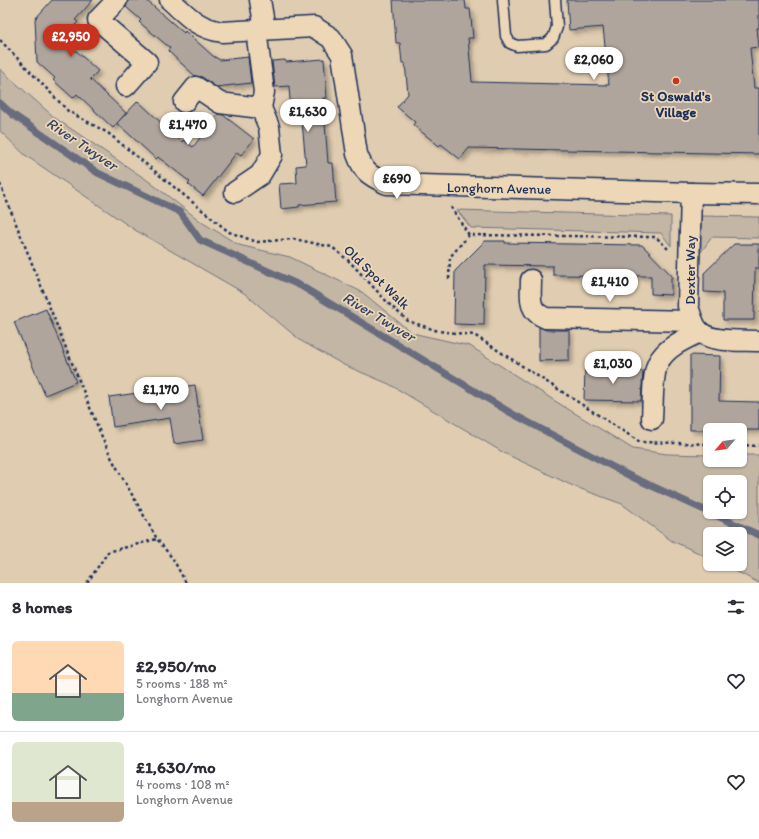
<!DOCTYPE html>
<html lang="en">
<head>
<meta charset="utf-8">
<style>
  body { margin:0; font-family:Itim,sans-serif; background:#f7f7f7; color:#2b2b33; height:100vh; display:flex; flex-direction:column; font-size:15px; white-space:nowrap }
  * { box-sizing:border-box; margin:0 }
  p { font-size:13px; color:#7c7c81 }
  .icon { flex:none; width:22px; height:22px; fill:none; stroke:currentColor; stroke-width:2; stroke-linecap:round; stroke-linejoin:round }
  .map { position:relative; height:583px; overflow:hidden }
  .panel { display:flex; flex-direction:column; background:#fff; flex:1 }
  .panel>* { flex:none }
  .needle { width:26px; rotate:242deg }
  .controls { position:absolute; left:703px; top:423px; display:grid; gap:8px }
  .controls a { display:grid; place-items:center; width:44px; height:44px; border-radius:6px; background:#fff; box-shadow:0 1px 3px #0004; font-size:20px }
  .price { position:absolute; translate:-50% -34px; padding:0 9px; border-radius:14px; background:#fff; color:#222; font-size:13px; line-height:26px; filter:drop-shadow(0 1px 2px #0008) }
  .price::after { content:''; position:absolute; left:50%; top:24px; width:12px; height:9px; margin-left:-6px; background:inherit; clip-path:polygon(0 0,100% 0,50% 100%) }
  .price.on { background:#c8321e; color:#fff }
  ul { padding:0; list-style:none }
  li { display:flex; align-items:center; gap:12px; height:100px; padding:0 12px }
  li+li { border-top:1px solid #e1e1e2 }
  li span { display:grid; place-items:center; flex:none; width:112px; height:80px; border-radius:6px; color:#555 }
  li>.icon { margin-inline-start:auto }
  span .icon { width:48px; height:48px; fill:#fffc; stroke-width:1 }
  li b { font-size:17px }
  h2 { display:flex; justify-content:space-between; align-items:center; height:48px; padding:0 12px; font-size:17px }
  .map>svg:first-child { display:block }
  .green { fill:#c3b6a4; stroke:#6f7281; fill-rule:evenodd }
  .lines { fill:none; stroke-linecap:round; stroke-linejoin:round }
  .stream { stroke:#676c7e; stroke-width:7 }
  .building { fill:#b0a59c; stroke:#1b2f5e; filter:url(#shadow) }
  .lane-casing { stroke:#1b2f5e; stroke-width:13 }
  .street-casing { stroke:#1b2f5e; stroke-width:23 }
  .path { stroke:#1b2f5e; stroke-width:2.5; stroke-dasharray:3 3; stroke-linecap:butt }
  .lane { stroke:#edd7b6; stroke-width:10 }
  .street { stroke:#edd7b6; stroke-width:20 }
  .poi-dot { fill:#c8321e; stroke:#edd7b6; stroke-width:1.5 }
  .labels { text-anchor:middle; stroke-width:3.5; stroke-linejoin:round; paint-order:stroke }
  .poi-label { font-size:14px; font-weight:bold; fill:#1b2f5e; stroke:#edd7b6 }
  .street-label { font-size:14px; fill:#1b2f5e; stroke:#edd7b6 }
  .water-label { font-size:15px; font-style:italic; fill:#344369; stroke:#edd7b6 }
</style>
</head>
<body>
<div class="map">
<svg width="759" height="583" viewBox="0 0 759 583">
  <defs>
    <filter id="shadow"><feDropShadow dx="3.5" dy="3.5" stdDeviation="2" flood-color="#0004"/></filter>
  </defs>
  <rect width="100%" height="100%" fill="#e0cdb1"/>
  <filter id="ink" filterUnits="userSpaceOnUse"><feTurbulence type="fractalNoise" baseFrequency=".025" numOctaves="2"/><feDisplacementMap in="SourceGraphic" scale="8" xChannelSelector="R" yChannelSelector="G"/><feConvolveMatrix kernelMatrix="1 2 1 2 8 2 1 2 1" color-interpolation-filters="sRGB"/></filter>
  <g filter="url(#ink)">
    <!-- green -->
    <g class="green">
      <path d="M 0,69 L 55,118 L 147,180 L 203,223 L 239,245 L 290,257 L 362,292 L 412,333 L 470,346 L 555,401 L 633,449 L 667,454 L 710,455 L 710,460 L 740,460 L 740,455 L 759,455 L 759,583 L 722,564 L 740,564 L 740,534 L 710,534 L 710,558 L 672,541 L 622,504 L 573,486 L 504,453 L 389,384 L 344,365 L 301,341 L 244,293 L 135,230 L 25,155 L 0,131 ZM 710,482 L 740,482 L 740,512 L 710,512 Z"/>
      <polygon points="457,210 671,216 671,246 661,233 471,228"/>
      <polygon points="701,216 759,217 759,238 712,237 701,252"/>
    </g>
    <g class="lines">
      <!-- stream -->
      <polyline class="stream" points="0,103 12,114 98,173 180,212 200,240 301,286 511,413 630,476 759,535"/>
    </g>
    <!-- building -->
    <g class="building">
      <polygon points="52,0 93,0 75,20 78,22 71,29 72,47 98,71 90,79 126,113 113,128 77,94 73,98 53,80 55,78 37,62 35,19"/>
      <polygon points="128,0 146,0 184,33 185,31 213,56 220,60 248,57 251,83 216,87 202,77 195,76 168,51 170,48 139,22 141,20 126,7"/>
      <polygon points="393,0 465,0 466,9 470,9 473,38 468,38 472,82 609,85 603,27 569,30 567,0 759,0 759,28 757,28 759,47 750,48 754,88 759,88 759,154 469,148 460,159 441,144 439,146 413,125 415,122 397,107 408,94 405,63 402,63 400,43 396,43"/>
      <polygon points="324,59 327,98 323,98 328,163 333,163 336,202 299,205 299,207 281,209 279,184 297,183 296,166 306,165 300,100 290,101 289,86 275,87 272,61 285,60 286,62"/>
      <polygon points="138,101 182,142 183,140 193,147 218,114 223,115 254,139 241,155 237,152 203,196 188,184 190,182 158,157 156,159 117,123"/>
      <polygon points="485,241 505,241 505,243 642,245 673,277 671,277 671,295 651,294 651,276 553,275 553,266 485,265 484,325 454,324 455,271"/>
      <polygon points="734,244 759,244 759,268 755,268 754,320 723,320 723,293 704,292 704,273"/>
      <polygon points="46,309 76,382 45,395 14,322"/>
      <polygon points="539,327 546,330 569,330 569,360 539,361"/>
      <polygon points="690,355 720,356 719,401 759,402 759,430 690,430"/>
      <polygon points="585,370 643,371 641,401 584,400"/>
      <polygon points="195,385 203,440 174,444 170,418 113,427 109,397"/>
    </g>
    <g class="lines">
      <defs>
        <polyline id="lane" points="503,0 506,36 510,43 517,46 546,44 553,38 557,27 555,0"/>
        <g id="street">
          <polyline points="117,0 98,20 147,62 126,86"/>
          <path d="M 170,0 C 188,16 197,28 222,32 L 314,27 L 331,38 L 342,55 L 357,154 C 364,173 369,175 387,184 L 691,193 L 759,194"/>
          <polyline points="260,0 265,29"/>
          <polyline points="184,102 196,87 220,103 261,108"/>
          <polyline points="235,192 260,175 272,155 269,127 261,108 264,92 256,30"/>
          <path d="M 691,193 L 688,306 C 691,315 693,326 700,332 C 713,343 743,340 759,341"/>
          <path d="M 531,280 C 531,297 527,311 546,318 L 693,321"/>
          <path d="M 652,419 C 653,404 652,375 658,363 C 666,347 685,339 700,332"/>
        </g>
      </defs>
      <!-- lane casing -->
      <use href="#lane" class="lane-casing"/>
      <!-- street casing -->
      <use href="#street" class="street-casing"/>
      <!-- path -->
      <g class="path">
        <polyline points="0,40 68,111 108,133 229,232 257,242 294,239 332,247 350,262 390,305 408,321 438,331 474,335 640,442 710,444"/>
        <polyline points="0,184 99,430 112,459 157,539 173,559 186,583"/>
        <polyline points="451,207 469,235"/>
        <polyline points="449,279 450,257 469,235 656,237 668,249"/>
        <polyline points="740,445 759,446"/>
        <polyline points="87,583 108,552 157,539"/>
      </g>
      <!-- lane -->
      <use href="#lane" class="lane"/>
      <!-- street -->
      <use href="#street" class="street"/>
    </g>
  </g>
  <!-- markers -->
  <circle class="poi-dot" cx="676" cy="81" r="4"/>
  <g class="labels">
    <!-- poi labels -->
    <g class="poi-label">
      <text x="676" y="101">St Oswald's<tspan x="676" dy="16">Village</tspan></text>
    </g>
    <!-- street labels -->
    <g class="street-label">
      <text transform="translate(499 188) rotate(1)" y="5">Longhorn Avenue</text>
      <text transform="translate(690 270) rotate(-90)" y="5">Dexter Way</text>
      <text transform="translate(377 277) rotate(44)" y="5">Old Spot Walk</text>
    </g>
    <!-- water labels -->
    <g class="water-label">
      <text transform="translate(82 144) rotate(34)" y="5">River Twyver</text>
      <text transform="translate(379 317) rotate(31)" y="5">River Twyver</text>
    </g>
  </g>
</svg>
<div class="controls">
<a><svg class="needle" viewBox="-14 -14 28 28"><path d="M0-13l5 13h-10z" fill="#e53935"/><path d="M0 13l5-13h-10z" fill="#7c7c81"/></svg></a>
<a><svg class="icon" aria-label="locate" viewBox="0 0 24 24"><circle cx="12" cy="12" r="6"/><path d="M12 2v4M12 18v4M2 12h4M18 12h4"/></svg></a>
<a><svg class="icon" aria-label="layers" viewBox="0 0 24 24"><path d="M12 4l9 5-9 5-9-5zM3 14l9 5 9-5"/></svg></a>
</div>
<b class="price on" style="left:71px;top:58px">£2,950</b>
<b class="price" style="left:594px;top:81px">£2,060</b>
<b class="price" style="left:308px;top:133px">£1,630</b>
<b class="price" style="left:188px;top:146px">£1,470</b>
<b class="price" style="left:397px;top:200px">£690</b>
<b class="price" style="left:610px;top:303px">£1,410</b>
<b class="price" style="left:613px;top:385px">£1,030</b>
<b class="price" style="left:161px;top:411px">£1,170</b>
</div>
<section class="panel">
<h2>8 homes<svg class="icon" aria-label="filters" viewBox="0 0 24 24"><path d="M4 7h16M4 17h16"/><circle cx="9" cy="7" r="2"/><circle cx="15" cy="17" r="2"/></svg></h2>
<ul>
<li><span style="background:linear-gradient(#ffd9b3 65%,#7fa58c 0)"><svg class="icon" aria-label="home" viewBox="0 0 24 24"><path d="M3 11l9-7 9 7M6 9v11h12V9"/></svg></span><div><b>£2,950/mo</b><p>5 rooms · 188 m²</p><p>Longhorn Avenue</p></div><svg class="icon" aria-label="heart" viewBox="0 0 24 24"><path d="M12 20l-8-8c-3-5 5-10 8-4 3-6 11-1 8 4z"/></svg></li>
<li><span style="background:linear-gradient(#dfe7d0 75%,#b9a48a 0)"><svg class="icon" aria-label="home" viewBox="0 0 24 24"><path d="M3 11l9-7 9 7M6 9v11h12V9"/></svg></span><div><b>£1,630/mo</b><p>4 rooms · 108 m²</p><p>Longhorn Avenue</p></div><svg class="icon" aria-label="heart" viewBox="0 0 24 24"><path d="M12 20l-8-8c-3-5 5-10 8-4 3-6 11-1 8 4z"/></svg></li>
</ul>
</section>
</body>
</html>
